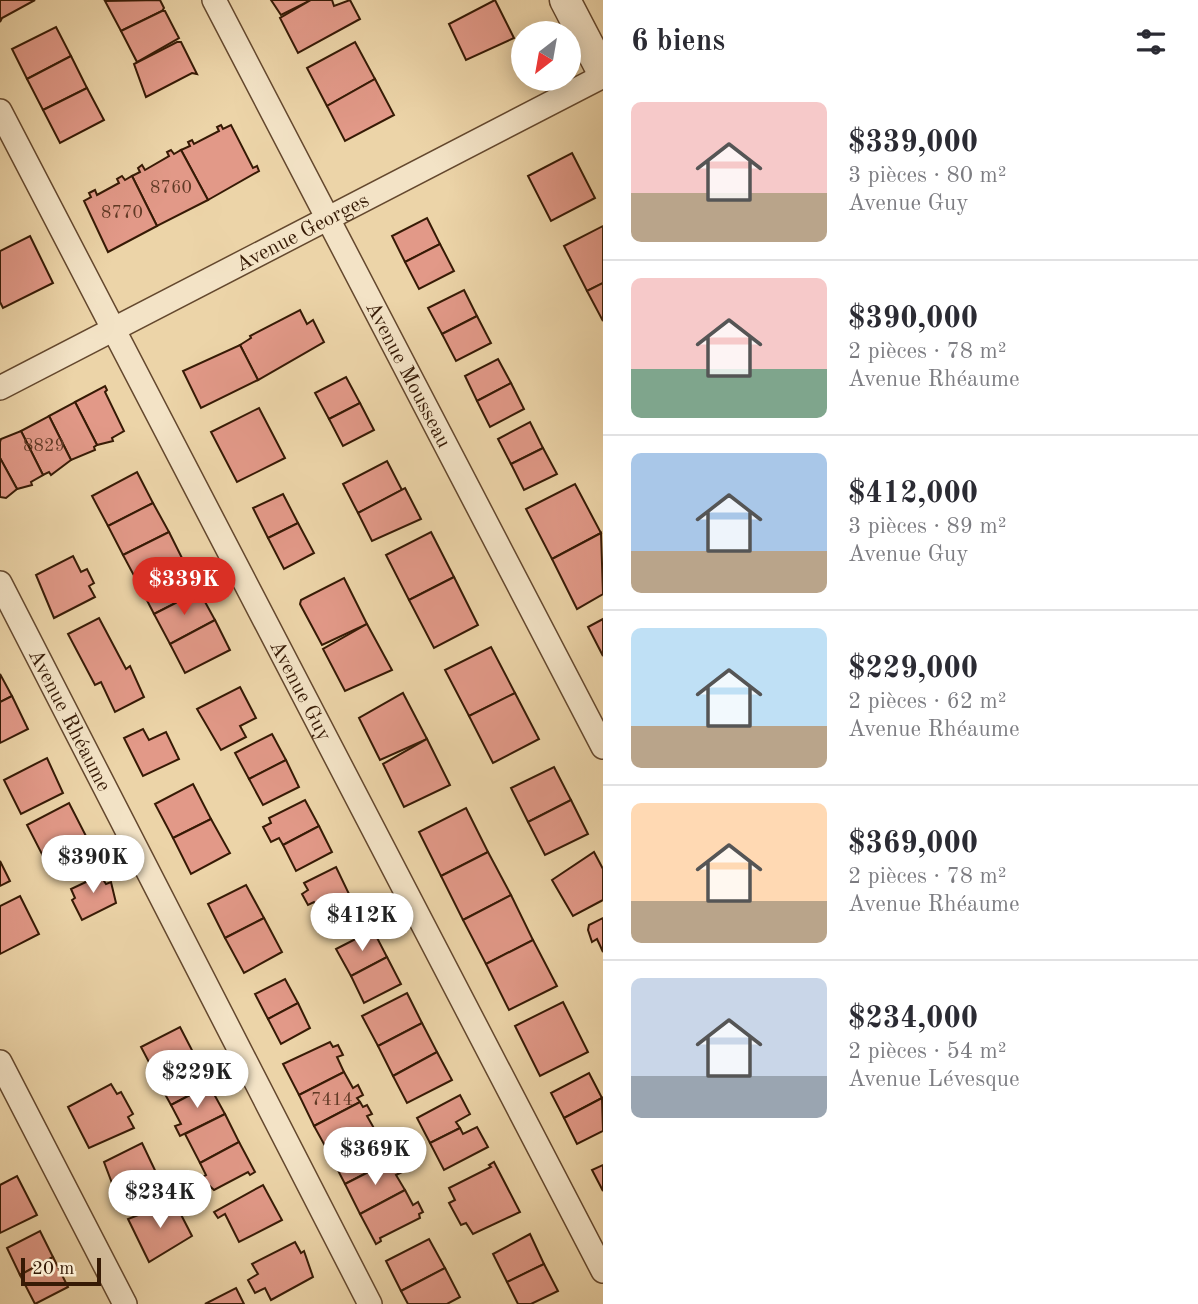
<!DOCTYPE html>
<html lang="fr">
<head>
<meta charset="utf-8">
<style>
  body { margin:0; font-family:"Old Standard TT",serif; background:#f7f7f7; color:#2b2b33; height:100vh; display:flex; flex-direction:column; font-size:26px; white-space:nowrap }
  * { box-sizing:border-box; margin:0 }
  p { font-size:23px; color:#7c7c81 }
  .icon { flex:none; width:38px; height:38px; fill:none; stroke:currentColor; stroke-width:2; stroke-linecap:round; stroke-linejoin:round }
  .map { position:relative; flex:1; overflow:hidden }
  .sheet { display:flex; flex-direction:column; background:#fff; width:595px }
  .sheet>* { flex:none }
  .needle { width:46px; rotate:211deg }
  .tools { position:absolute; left:511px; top:21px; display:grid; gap:14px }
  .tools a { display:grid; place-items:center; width:70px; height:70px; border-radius:50%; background:#fff; box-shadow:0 4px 18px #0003; font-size:35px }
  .scale { position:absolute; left:21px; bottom:18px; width:80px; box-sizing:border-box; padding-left:7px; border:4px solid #361a05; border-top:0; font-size:19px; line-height:24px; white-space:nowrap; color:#361a05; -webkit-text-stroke:5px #f3e3c6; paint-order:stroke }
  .price { position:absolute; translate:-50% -60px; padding:0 16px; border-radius:24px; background:#fff; color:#222; font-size:23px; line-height:46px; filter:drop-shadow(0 2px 4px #0008) }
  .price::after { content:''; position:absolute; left:50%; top:42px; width:21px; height:16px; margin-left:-10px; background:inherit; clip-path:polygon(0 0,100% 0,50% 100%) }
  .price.current { background:#d93025; color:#fff }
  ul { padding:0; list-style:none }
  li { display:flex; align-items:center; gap:21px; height:175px; padding:0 28px }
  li+li { border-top:2px solid #e1e1e2 }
  li span { display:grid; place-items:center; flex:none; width:196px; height:140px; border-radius:10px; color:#555 }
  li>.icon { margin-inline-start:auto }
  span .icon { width:84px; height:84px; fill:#fffc; stroke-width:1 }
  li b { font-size:30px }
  h2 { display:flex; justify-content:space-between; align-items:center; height:84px; padding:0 28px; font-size:30px }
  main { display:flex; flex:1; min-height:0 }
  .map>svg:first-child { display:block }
  .building { fill:#e29988; stroke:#361a05; stroke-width:2 }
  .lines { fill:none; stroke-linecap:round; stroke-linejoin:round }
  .minor-casing { stroke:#64482e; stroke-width:26 }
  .tertiary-casing { stroke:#64482e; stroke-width:33 }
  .minor { stroke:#f3e3c6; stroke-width:23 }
  .tertiary { stroke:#f3e3c6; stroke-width:30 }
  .labels { text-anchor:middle; stroke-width:7; stroke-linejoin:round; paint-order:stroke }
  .number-label { font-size:18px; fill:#613a26 }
  .street-label { font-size:21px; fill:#361a05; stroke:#f3e3c6 }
</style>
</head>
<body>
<main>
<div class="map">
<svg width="603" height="1304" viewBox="0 0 603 1304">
  <rect width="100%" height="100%" fill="#ecd4a8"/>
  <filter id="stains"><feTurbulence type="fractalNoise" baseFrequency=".00286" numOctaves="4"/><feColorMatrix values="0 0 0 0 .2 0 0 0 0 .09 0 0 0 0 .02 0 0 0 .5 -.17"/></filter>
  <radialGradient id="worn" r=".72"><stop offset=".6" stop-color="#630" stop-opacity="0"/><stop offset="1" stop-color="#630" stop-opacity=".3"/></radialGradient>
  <!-- building -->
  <g class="building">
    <polygon points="0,0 35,0 2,18 0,22"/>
    <polygon points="160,0 164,8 162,11 121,31 105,1"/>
    <polygon points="271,0 311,0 281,15"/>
    <polygon points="311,0 332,0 334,6 350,0 360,19 298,53 280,18"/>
    <polygon points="495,0 514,38 466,60 449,24"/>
    <polygon points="162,11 165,11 179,38 137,62 121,31"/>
    <polygon points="56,27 71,56 27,79 12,49"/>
    <polygon points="177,42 181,42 197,74 192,73 146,97 134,64"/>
    <polygon points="355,42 375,79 327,106 307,68"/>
    <polygon points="71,56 87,88 43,110 27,79"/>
    <polygon points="375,79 394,115 345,141 327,106"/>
    <polygon points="87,88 104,120 60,143 43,110"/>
    <polygon points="221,125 223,129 231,125 253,168 257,166 259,171 208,200 181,150 190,146 188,142 192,140 194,144 219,131 217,127"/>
    <polygon points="171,150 174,154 181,150 208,200 157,226 132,176 140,172 138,168 142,165 145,170 169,156 167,152"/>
    <polygon points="572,153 595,198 551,221 528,176"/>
    <polygon points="122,176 125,180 132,176 157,226 108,252 84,201 91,197 89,193 95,190 97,195 119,183 117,179"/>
    <polygon points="427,218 440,244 405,262 392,236"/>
    <polygon points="603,226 603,283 587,291 564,246"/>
    <polygon points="30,236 53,283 3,308 0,302 0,251"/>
    <polygon points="440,244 454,271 419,289 405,262"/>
    <polygon points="603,283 603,321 587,291"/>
    <polygon points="464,290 477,316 442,334 428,308"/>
    <polygon points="300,310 307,324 313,320 324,342 258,380 240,345 251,338 250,336"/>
    <polygon points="477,316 491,343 456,361 442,334"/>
    <polygon points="240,345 258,380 201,408 183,371"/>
    <polygon points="498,359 511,383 477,401 465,376"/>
    <polygon points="346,377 360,403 329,419 315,393"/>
    <polygon points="511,383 524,409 490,427 477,401"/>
    <polygon points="105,386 107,390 105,392 124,431 112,438 113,441 97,445 75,402"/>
    <polygon points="75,402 97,445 94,447 95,450 71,460 49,416"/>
    <polygon points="360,403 374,430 343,446 329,419"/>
    <polygon points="259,408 285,458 237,482 211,432"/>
    <polygon points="49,416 71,460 51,475 49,472 43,475 21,431"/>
    <polygon points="530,422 543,448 511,464 498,439"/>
    <polygon points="21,431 43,475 31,482 32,485 17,489 0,458 0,442 1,439"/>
    <polygon points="543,448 557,474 524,490 511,464"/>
    <polygon points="0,458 17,489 6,498 0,497"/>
    <polygon points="387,461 402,490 358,513 343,484"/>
    <polygon points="137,472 153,503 108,526 92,496"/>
    <polygon points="575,484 601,533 552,559 526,509"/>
    <polygon points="405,488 421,519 372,541 358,513"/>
    <polygon points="283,494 298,523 268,538 253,508"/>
    <polygon points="153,503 169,532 123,555 108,526"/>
    <polygon points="298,523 314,553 284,569 268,538"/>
    <polygon points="169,532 184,562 139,585 123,555"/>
    <polygon points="431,532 454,577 409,600 386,555"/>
    <polygon points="601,533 603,594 577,609 552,559"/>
    <polygon points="73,556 81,572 87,569 94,583 89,586 95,597 54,618 36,575"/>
    <polygon points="184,562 199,591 154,614 139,585"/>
    <polygon points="454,577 478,625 434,648 409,600"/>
    <polygon points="344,578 367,624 322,645 300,604 301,600"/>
    <polygon points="199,591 215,620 170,644 154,614"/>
    <polygon points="99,618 126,669 130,666 144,697 115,712 101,682 95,685 68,634"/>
    <polygon points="603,619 603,656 588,627"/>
    <polygon points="215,620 230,650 185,673 170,644"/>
    <polygon points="367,624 392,670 345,691 323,649"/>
    <polygon points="491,647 515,693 469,716 445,670"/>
    <polygon points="0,674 12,696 0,702"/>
    <polygon points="240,687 256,718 240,726 246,737 221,750 197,709"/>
    <polygon points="403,693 427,739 380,760 359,718"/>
    <polygon points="515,693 539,739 493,763 469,716"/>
    <polygon points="12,696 28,729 0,743 0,702"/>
    <polygon points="143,729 149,740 166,732 179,759 143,776 124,738"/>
    <polygon points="272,734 286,760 249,779 235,753"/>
    <polygon points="427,739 450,785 404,807 383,764"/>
    <polygon points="47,758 63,793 21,814 4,780"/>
    <polygon points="286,760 299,787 263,805 249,779"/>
    <polygon points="554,767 571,800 528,822 511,788"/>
    <polygon points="193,784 211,819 173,838 155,804"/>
    <polygon points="305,800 319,826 283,845 279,838 271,842 263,827 271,823 269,818"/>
    <polygon points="571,800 588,834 545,855 528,822"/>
    <polygon points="69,803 87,838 45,860 27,825"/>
    <polygon points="466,808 488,852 441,876 419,832"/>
    <polygon points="211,819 230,853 191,874 173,838"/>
    <polygon points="319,826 332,852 296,871 283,845"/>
    <polygon points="488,852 511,895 463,920 441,876"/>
    <polygon points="594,852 603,869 603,900 573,916 552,880"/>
    <polygon points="0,861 10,881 0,886"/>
    <polygon points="336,867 349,894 319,910 314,902 308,905 302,894 308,890 304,883"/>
    <polygon points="96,869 106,884 111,882 116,903 82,920 72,900 75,898 71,889 86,882 83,876"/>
    <polygon points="246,885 264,918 225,938 208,904"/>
    <polygon points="349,894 363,920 332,936 328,929 322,932 316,920 322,917 318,909"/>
    <polygon points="511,895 533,940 486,964 463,920"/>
    <polygon points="20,896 39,934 0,954 0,906"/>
    <polygon points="264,918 282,952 244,973 225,938"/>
    <polygon points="603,918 603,952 597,939 592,942 588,930 589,925"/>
    <polygon points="373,930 387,957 351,976 336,949"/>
    <polygon points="533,940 557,986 509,1010 486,964"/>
    <polygon points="387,957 401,984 364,1003 351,976"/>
    <polygon points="285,979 298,1003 268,1019 255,994"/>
    <polygon points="407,993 422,1023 378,1046 362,1016"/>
    <polygon points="563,1002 588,1052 540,1076 515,1026"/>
    <polygon points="298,1003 310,1028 281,1044 268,1019"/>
    <polygon points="422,1023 437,1052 393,1076 378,1046"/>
    <polygon points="180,1027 195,1056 152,1079 147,1069 151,1066 141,1047"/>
    <polygon points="330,1042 333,1047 338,1045 343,1055 337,1057 344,1072 299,1095 283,1064"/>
    <polygon points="437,1052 452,1080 407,1103 393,1076"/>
    <polygon points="195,1056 209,1085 171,1105 161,1087 157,1088 152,1079"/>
    <polygon points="344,1072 353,1088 358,1085 363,1095 357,1098 360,1102 314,1126 299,1095"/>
    <polygon points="589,1073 602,1098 564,1118 551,1093"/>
    <polygon points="111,1084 117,1094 121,1092 133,1114 128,1117 134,1128 89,1148 68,1107"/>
    <polygon points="209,1085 225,1114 180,1136 175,1126 181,1124 171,1105"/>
    <polygon points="460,1095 470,1114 456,1122 460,1128 430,1143 417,1118"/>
    <polygon points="602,1098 603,1131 577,1144 564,1118"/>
    <polygon points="360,1102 363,1107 367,1105 372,1114 367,1116 375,1130 330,1155 314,1126"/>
    <polygon points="225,1114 239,1142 200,1163 185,1134"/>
    <polygon points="477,1127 488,1147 444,1170 430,1143 460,1128 463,1134"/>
    <polygon points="375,1130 384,1146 388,1144 393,1153 387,1156 390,1161 345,1184 330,1155"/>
    <polygon points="239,1142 255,1172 250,1175 248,1172 214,1190 201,1178 206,1175 200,1163"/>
    <polygon points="142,1143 162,1185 124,1205 115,1191 104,1162"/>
    <polygon points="390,1161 392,1166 397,1163 402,1172 396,1175 405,1190 360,1214 345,1184"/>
    <polygon points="494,1162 520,1212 473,1234 466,1223 461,1225 449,1203 455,1200 449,1188 491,1167 489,1165"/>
    <polygon points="603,1165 603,1191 592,1170"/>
    <polygon points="17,1176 37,1215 0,1233 0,1185"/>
    <polygon points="263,1185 282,1220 239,1242 225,1214 218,1218 214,1212"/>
    <polygon points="405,1190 413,1205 418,1202 423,1212 419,1214 420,1218 380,1238 381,1241 376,1244 360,1214"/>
    <polygon points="174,1201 192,1236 149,1262 128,1219"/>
    <polygon points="40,1231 53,1257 20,1275 7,1248"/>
    <polygon points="530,1234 544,1264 507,1282 493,1254"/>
    <polygon points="429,1239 445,1268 401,1291 386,1261"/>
    <polygon points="295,1242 301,1253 304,1251 313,1277 271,1300 265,1288 255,1293 248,1280 258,1274 252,1264"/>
    <polygon points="53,1257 68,1287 35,1304 20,1275"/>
    <polygon points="544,1264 558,1291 531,1304 518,1304 507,1282"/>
    <polygon points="445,1268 460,1297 447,1304 408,1304 401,1291"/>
    <polygon points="236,1288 244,1304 205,1304"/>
  </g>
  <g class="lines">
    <defs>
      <g id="minor">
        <path id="s1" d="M 214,0 L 603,747"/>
        <path id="s2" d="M 0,111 L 603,1271"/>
        <path id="s3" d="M 0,388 L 603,76"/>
        <path id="s4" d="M 0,583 L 370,1304"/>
        <polyline points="0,1062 125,1304"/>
      </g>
      <polyline id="tertiary" points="565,0 603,73"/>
    </defs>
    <!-- minor casing -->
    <use href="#minor" class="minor-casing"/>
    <!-- tertiary casing -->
    <use href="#tertiary" class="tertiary-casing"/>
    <!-- minor -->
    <use href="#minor" class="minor"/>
    <!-- tertiary -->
    <use href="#tertiary" class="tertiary"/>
  </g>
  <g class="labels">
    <!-- number labels -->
    <g class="number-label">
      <text x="171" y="193">8760</text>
      <text x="122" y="218">8770</text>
      <text x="44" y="451">8829</text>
      <text x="332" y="1105">7414</text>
    </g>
    <!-- street labels -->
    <g class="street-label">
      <text dy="7" stroke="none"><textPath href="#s3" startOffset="340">Avenue Georges</textPath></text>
      <text dy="7" stroke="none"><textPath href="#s1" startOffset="422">Avenue Mousseau</textPath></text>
      <text dy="7" stroke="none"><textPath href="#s2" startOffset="653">Avenue Guy</textPath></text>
      <text dy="7" stroke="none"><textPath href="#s4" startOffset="154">Avenue Rhéaume</textPath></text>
    </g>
  </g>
  <rect width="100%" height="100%" filter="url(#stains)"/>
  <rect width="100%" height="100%" fill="url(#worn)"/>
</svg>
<div class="tools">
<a><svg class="needle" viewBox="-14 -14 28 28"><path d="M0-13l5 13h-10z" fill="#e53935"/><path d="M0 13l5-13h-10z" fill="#7c7c81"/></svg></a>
</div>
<div class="scale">20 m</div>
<b class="price current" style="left:184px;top:617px">$339K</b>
<b class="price" style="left:93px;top:895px">$390K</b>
<b class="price" style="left:362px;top:953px">$412K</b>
<b class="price" style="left:197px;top:1110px">$229K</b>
<b class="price" style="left:375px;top:1187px">$369K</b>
<b class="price" style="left:160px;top:1230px">$234K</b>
</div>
<section class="sheet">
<h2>6 biens<svg class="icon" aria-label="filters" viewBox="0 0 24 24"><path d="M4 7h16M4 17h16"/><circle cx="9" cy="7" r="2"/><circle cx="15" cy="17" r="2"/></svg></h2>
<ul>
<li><span style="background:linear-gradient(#f6c9c9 65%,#b9a48a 0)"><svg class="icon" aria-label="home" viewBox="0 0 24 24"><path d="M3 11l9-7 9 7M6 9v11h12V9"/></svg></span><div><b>$339,000</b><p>3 pièces · 80 m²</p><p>Avenue Guy</p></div></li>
<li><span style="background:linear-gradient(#f6c9c9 65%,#7fa58c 0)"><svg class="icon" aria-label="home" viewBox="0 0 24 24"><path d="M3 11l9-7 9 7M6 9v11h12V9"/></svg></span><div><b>$390,000</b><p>2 pièces · 78 m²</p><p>Avenue Rhéaume</p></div></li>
<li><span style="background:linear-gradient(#a9c7e8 70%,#b9a48a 0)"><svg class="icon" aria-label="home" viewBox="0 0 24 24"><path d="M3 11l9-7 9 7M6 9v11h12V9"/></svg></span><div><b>$412,000</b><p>3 pièces · 89 m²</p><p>Avenue Guy</p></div></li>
<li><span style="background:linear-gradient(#bfe0f5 70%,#b9a48a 0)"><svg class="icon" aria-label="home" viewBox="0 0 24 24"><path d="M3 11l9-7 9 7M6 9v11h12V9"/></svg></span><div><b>$229,000</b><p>2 pièces · 62 m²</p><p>Avenue Rhéaume</p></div></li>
<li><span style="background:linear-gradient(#ffd9b3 70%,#b9a48a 0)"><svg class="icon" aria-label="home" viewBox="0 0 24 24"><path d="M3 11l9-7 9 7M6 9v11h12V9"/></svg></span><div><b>$369,000</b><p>2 pièces · 78 m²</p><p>Avenue Rhéaume</p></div></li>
<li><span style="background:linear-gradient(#c9d6e8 70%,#9aa5b1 0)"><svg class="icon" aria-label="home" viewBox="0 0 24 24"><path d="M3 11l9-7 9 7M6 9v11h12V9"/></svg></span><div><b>$234,000</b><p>2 pièces · 54 m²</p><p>Avenue Lévesque</p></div></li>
</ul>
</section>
</main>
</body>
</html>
